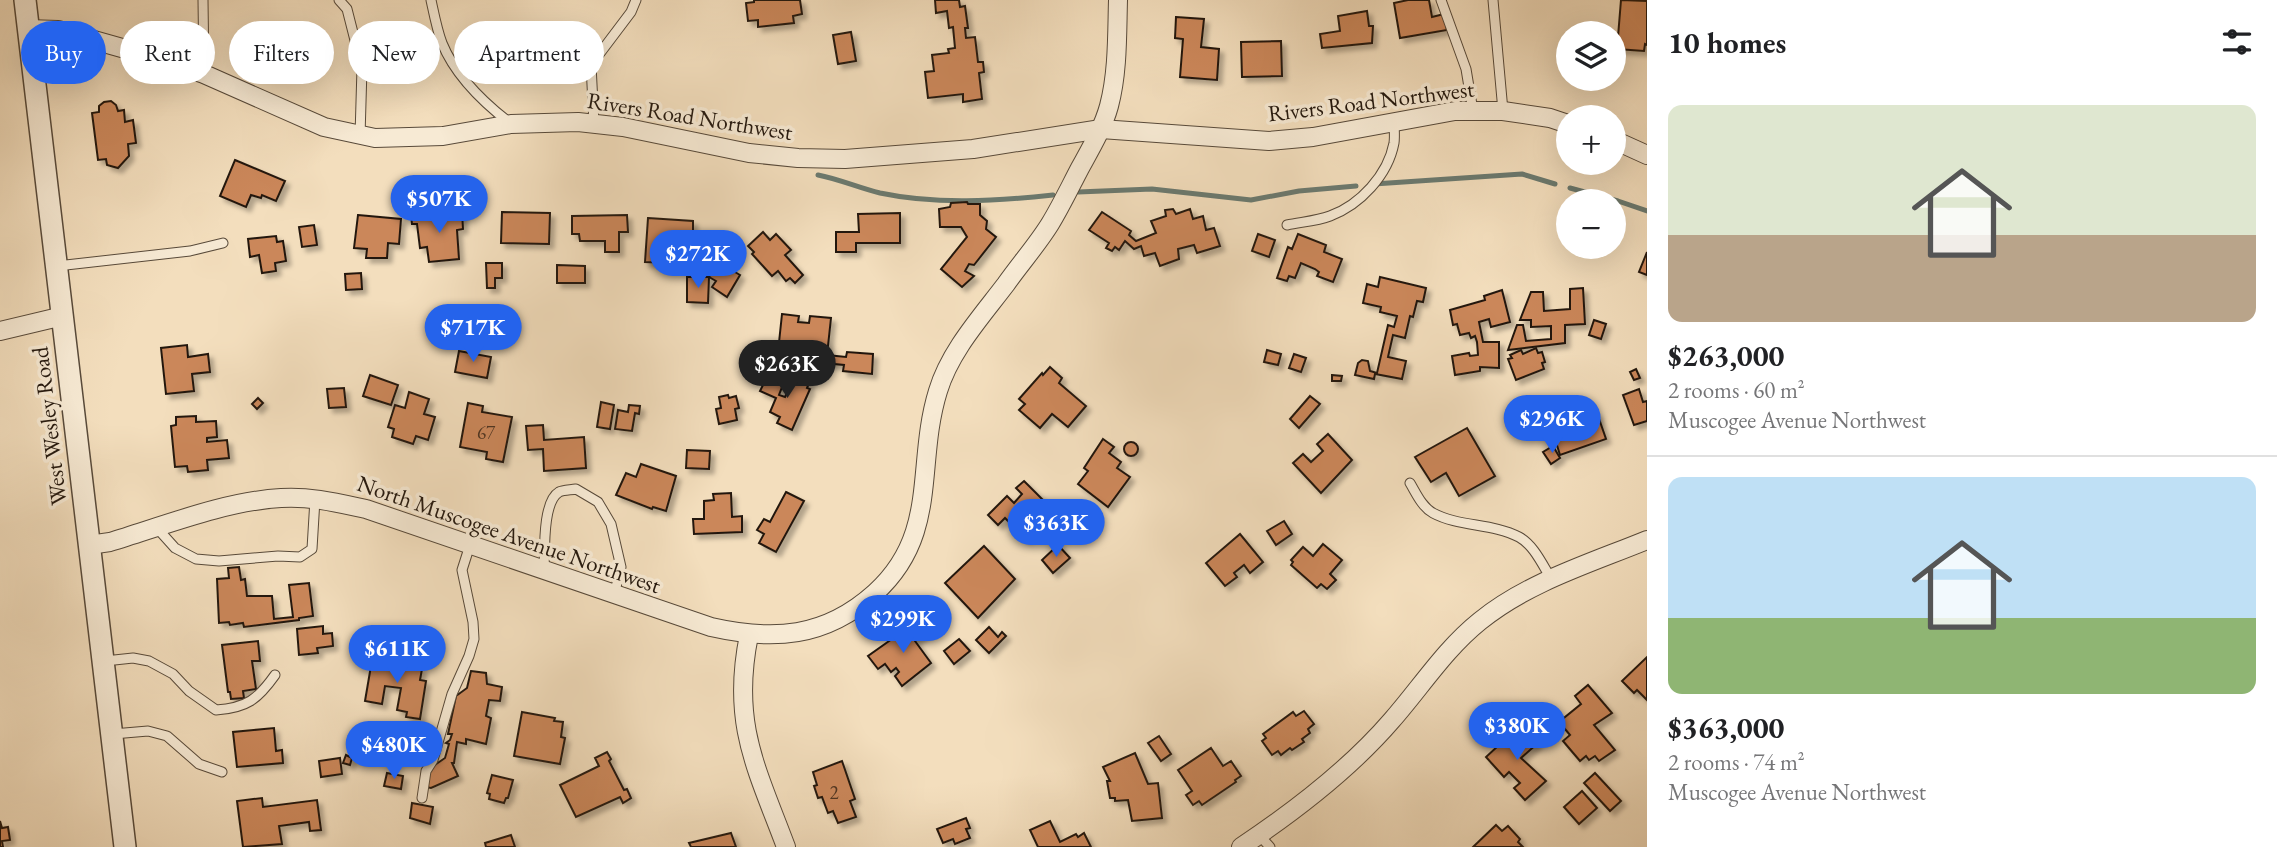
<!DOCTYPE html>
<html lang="en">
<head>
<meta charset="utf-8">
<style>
  body { margin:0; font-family:"EB Garamond",serif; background:#f2f2f2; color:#202124; height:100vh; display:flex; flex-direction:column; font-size:26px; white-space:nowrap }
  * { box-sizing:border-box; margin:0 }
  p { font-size:23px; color:#757577 }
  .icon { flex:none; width:38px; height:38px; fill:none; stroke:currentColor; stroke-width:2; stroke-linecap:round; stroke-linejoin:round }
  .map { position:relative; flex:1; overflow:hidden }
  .panel { display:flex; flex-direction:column; background:#fff; width:630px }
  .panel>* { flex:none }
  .hud { position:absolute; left:21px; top:21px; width:665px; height:63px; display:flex; gap:14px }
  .tools { position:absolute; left:1556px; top:21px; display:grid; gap:14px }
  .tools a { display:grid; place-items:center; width:70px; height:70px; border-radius:50%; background:#fff; box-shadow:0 7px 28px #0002; font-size:35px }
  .price { position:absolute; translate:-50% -60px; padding:0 16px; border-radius:24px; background:#2563eb; color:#fff; font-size:23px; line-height:46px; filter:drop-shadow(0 2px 4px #0008) }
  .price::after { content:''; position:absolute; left:50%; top:42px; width:21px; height:16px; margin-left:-10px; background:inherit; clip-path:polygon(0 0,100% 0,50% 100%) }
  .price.active { background:#222; color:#fff }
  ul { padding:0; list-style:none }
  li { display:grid; align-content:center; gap:14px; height:371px; padding:0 21px }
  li+li { border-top:2px solid #e0e0e0 }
  li span { display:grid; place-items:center; height:217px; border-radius:14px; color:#555 }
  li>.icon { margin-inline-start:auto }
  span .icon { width:126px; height:126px; fill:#fffc; stroke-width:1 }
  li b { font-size:30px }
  h2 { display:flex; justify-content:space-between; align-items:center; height:84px; padding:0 21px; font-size:30px }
  .chip { padding:0 24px; border-radius:32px; background:#fff; box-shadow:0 7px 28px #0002; font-size:24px; line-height:63px }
  .chip.active { background:#2563eb; color:#fff }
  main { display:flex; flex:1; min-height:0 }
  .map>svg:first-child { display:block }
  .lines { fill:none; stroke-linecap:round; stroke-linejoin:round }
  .stream { stroke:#6b7a70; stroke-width:5 }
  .building { fill:#cb875a; stroke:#24180e; stroke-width:2; filter:url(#shadow) }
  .service-casing { stroke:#584a3a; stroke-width:11 }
  .minor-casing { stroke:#584a3a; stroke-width:20 }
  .tertiary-casing { stroke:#584a3a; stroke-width:24 }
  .service { stroke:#f7ead4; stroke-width:9 }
  .minor { stroke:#f7ead4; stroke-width:18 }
  .tertiary { stroke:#f7ead4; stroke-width:21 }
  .labels { text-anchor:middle; stroke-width:7; stroke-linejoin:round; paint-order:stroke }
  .number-label { font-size:19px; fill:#4e3421 }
  .street-label { font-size:23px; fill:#24180e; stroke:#f7ead4 }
</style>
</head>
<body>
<main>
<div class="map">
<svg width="1647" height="847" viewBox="0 0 1647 847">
  <defs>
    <filter id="shadow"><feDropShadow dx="4.5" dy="4.5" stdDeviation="2" flood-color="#0004"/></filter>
  </defs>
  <rect width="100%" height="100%" fill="#f3debd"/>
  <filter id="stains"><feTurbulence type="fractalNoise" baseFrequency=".00286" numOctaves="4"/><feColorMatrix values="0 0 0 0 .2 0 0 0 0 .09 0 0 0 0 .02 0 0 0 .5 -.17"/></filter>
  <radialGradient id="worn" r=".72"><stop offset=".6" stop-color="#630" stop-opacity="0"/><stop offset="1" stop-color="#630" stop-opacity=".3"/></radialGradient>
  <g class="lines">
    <!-- stream -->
    <g class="stream">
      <path d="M 818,175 C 839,179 859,188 880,193 C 937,205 996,201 1053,195"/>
      <polyline points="1374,184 1522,174 1555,184"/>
      <polyline points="1570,188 1618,201 1647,211"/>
      <polyline points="1078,192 1152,189 1251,200 1299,191 1356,186"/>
    </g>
  </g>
  <!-- building -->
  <g class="building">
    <polygon points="754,0 800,0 802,14 793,16 794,23 758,27 758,20 748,21 746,3 754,2"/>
    <polygon points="935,0 959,0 960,7 965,6 968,28 965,28 966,38 975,37 978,62 983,62 984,72 979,73 982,99 963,102 963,94 928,98 925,72 934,71 932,55 949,53 948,49 955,48 953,27 949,28 947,11 936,13"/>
    <polygon points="1408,0 1429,0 1432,17 1444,14 1447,30 1400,38 1394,3"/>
    <polygon points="1621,0 1647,1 1647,45 1645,44 1644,51 1617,49"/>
    <polygon points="1367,11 1369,26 1373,26 1372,43 1322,48 1320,34 1340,31 1338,16"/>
    <polygon points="1176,17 1204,19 1201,47 1219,49 1217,80 1180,77 1183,39 1175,38"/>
    <polygon points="851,32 856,61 838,64 833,35"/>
    <polygon points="1281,41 1282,76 1242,77 1241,42"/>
    <polygon points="111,101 116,105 118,111 124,110 125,122 133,120 136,143 128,144 129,156 118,168 107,165 106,159 98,160 92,113 99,112 99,106 104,102"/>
    <polygon points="235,160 285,181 276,201 262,195 261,198 251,195 246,207 220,196"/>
    <polygon points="967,202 968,204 980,204 980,215 987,221 986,229 996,237 974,265 969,264 965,271 974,276 962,287 941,269 967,237 961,227 940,227 939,209 950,207 951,203"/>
    <polygon points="1173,209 1176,214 1190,209 1193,219 1203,216 1206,230 1214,228 1220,246 1197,253 1194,245 1178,249 1179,259 1160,266 1155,253 1144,256 1141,246 1134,249 1125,241 1119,250 1115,247 1112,251 1106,248 1109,243 1089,230 1102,212 1131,231 1129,235 1136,241 1156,233 1151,221 1166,216 1165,210"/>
    <polygon points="462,212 463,229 457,230 459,259 429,262 427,247 420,248 417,224 412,224 411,215"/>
    <polygon points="502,212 550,213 549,244 501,243"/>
    <polygon points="900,213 900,243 856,243 856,252 836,252 836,232 859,232 858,214"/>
    <polygon points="358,215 401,219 399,244 388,243 387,258 366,258 367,249 354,248"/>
    <polygon points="627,215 628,232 619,232 619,252 605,252 605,241 580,241 579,234 572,234 572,216"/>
    <polygon points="648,218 693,221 693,234 682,234 681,254 671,254 671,263 645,262"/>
    <polygon points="314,225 317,245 302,247 299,227"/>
    <polygon points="763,232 770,240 776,234 791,250 785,255 803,275 795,283 790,278 786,281 778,271 772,276 752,254 754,252 748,246"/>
    <polygon points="1258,234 1275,240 1269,257 1252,251"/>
    <polygon points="1298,234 1326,245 1324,252 1342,259 1333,282 1317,276 1319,272 1315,269 1301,263 1295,278 1289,276 1287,281 1277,278 1288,247 1292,249"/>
    <polygon points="276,236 277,242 283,241 286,261 275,263 276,271 262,273 259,255 250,257 248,239"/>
    <polygon points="1647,252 1647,275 1639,272"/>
    <polygon points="718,262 740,275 727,297 712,287 716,281 709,277"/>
    <polygon points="486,263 502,263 502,278 495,278 495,288 487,288"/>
    <polygon points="557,265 585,266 585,283 557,283"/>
    <polygon points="361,273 362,289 346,290 345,274"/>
    <polygon points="687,277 709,277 708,303 687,302"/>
    <polygon points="1380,277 1426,288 1423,302 1417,301 1413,317 1410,316 1405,338 1393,335 1388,357 1406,361 1402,379 1375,374 1374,379 1355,375 1358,363 1362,360 1368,361 1370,371 1377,373 1388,325 1394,327 1397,316 1380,312 1381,307 1363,303 1367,284 1378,287"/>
    <polygon points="1583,288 1585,324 1565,325 1565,343 1508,350 1517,325 1523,325 1526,341 1551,339 1551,326 1531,327 1531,320 1520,320 1531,292 1543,292 1544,311 1570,309 1570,289"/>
    <polygon points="1502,290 1510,322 1491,327 1489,319 1479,322 1483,342 1499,342 1499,368 1480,367 1480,371 1455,375 1452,356 1469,353 1470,356 1478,355 1477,342 1475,336 1471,338 1469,333 1460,335 1457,324 1453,325 1450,310 1485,300 1484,296"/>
    <polygon points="782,314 799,316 798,322 809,323 810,316 831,318 827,355 846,357 847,352 873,354 872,374 843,371 844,365 802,361 803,354 778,352"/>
    <polygon points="1594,320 1606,324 1601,339 1589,335"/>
    <polygon points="187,345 188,357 208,354 210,372 192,374 194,391 166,394 161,348"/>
    <polygon points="1536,348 1538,353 1542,352 1545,362 1542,363 1544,369 1516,380 1508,359 1512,358 1510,355 1521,350 1523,354"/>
    <polygon points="1267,350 1281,354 1278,365 1264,362"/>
    <polygon points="459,351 491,357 487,378 455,372"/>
    <polygon points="1294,354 1306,358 1301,372 1289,368"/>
    <polygon points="1050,367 1062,378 1059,383 1086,406 1068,427 1052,414 1040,428 1019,410 1025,404 1019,399 1042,373 1043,375"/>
    <polygon points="1636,369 1640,378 1634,380 1630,372"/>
    <polygon points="370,375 398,385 391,405 363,396"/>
    <polygon points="768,375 784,382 779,395 785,397 792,381 798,384 801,377 810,381 807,388 810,389 792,430 777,423 780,417 770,412 776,398 760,391"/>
    <polygon points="1332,375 1342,376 1341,381 1332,381"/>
    <polygon points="344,388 346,407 329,408 327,389"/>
    <polygon points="1639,389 1643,402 1647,401 1647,421 1634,425 1623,395"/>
    <polygon points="409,392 429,399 424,414 435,417 428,440 416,436 413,444 392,437 394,429 388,427 395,405 405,408"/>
    <polygon points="728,395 729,398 736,396 739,408 735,409 737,420 719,424 716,409 721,408 719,397"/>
    <polygon points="1310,396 1320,404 1299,428 1290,419"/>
    <polygon points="258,398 263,403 257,409 252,404"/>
    <polygon points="601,402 614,405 610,429 597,427"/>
    <polygon points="468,403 483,406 482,412 512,417 503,462 486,459 487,452 460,447"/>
    <polygon points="629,405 640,406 639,414 635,413 632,431 615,429 618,410 628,412"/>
    <polygon points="1561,412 1563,420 1570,418 1572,421 1597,413 1606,439 1560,455 1548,416"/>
    <polygon points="196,416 196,422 216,421 217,437 207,438 207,442 227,440 229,458 207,460 208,470 188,472 187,466 175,467 171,426 176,425 176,417"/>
    <polygon points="543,425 544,440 584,437 586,468 544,471 543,449 528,450 526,426"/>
    <polygon points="1467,428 1495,476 1459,496 1446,473 1431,482 1415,457"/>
    <polygon points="1328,434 1352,460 1321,493 1293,463 1303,454 1311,462 1323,451 1317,444"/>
    <polygon points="1103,439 1114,447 1109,453 1121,462 1117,468 1130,477 1108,507 1078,484 1088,471 1084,468"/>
    <circle cx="1131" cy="449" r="7"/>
    <polygon points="1553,446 1560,458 1551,464 1543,452"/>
    <polygon points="687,450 710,451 709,469 686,468"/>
    <polygon points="641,464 676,476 666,511 653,507 652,509 616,495 626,473 636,477"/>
    <polygon points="1024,481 1054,511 1026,539 1005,518 998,525 988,515 1007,496 1014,503 1022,494 1016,488"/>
    <polygon points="786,492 804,501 776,552 759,543 764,534 757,530 764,519 770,522"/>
    <polygon points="731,493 732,517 742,516 742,532 694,534 693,519 704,519 704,501 714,500 713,494"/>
    <polygon points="1284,521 1292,534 1276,545 1267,531"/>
    <polygon points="1240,534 1263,562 1250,573 1244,565 1234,573 1237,577 1225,586 1206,563"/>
    <polygon points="1323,544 1342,560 1330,574 1336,580 1327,589 1321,584 1317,588 1291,565 1293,562 1291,560 1303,547 1313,556"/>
    <polygon points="1058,545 1070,558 1053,573 1042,560"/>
    <polygon points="984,546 1015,579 978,618 945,583"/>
    <polygon points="239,567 241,580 245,579 247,596 272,596 274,619 293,617 289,585 309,583 313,616 299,618 299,620 244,627 243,623 230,625 229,622 219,623 217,579 229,578 228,568"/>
    <polygon points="925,621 931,629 915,641 931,663 902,686 895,676 899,672 896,668 891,672 885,664 878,669 868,656 899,634 900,635 909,629 911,632"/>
    <polygon points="323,626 323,634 332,633 333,646 317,648 318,653 299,655 297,629"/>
    <polygon points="989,627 998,637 1002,632 1006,636 989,653 976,640"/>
    <polygon points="959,639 970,651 954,664 944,651"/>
    <polygon points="258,641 260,661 252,661 256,689 243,691 244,698 231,699 230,692 228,692 222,645"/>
    <polygon points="1647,657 1647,700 1637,690 1634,693 1622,681"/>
    <polygon points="387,659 410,662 409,667 422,669 420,680 426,681 420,719 406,717 407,712 397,710 401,688 385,686 382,704 365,701 372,660 386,662"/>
    <polygon points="471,671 486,673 487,684 502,687 500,701 489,700 486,716 491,718 486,744 466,739 466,744 457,742 454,763 452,763 458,776 431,788 426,787 429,769 445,758 449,744 446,743 450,740 452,734 448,734 456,696 467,688"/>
    <polygon points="1588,685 1612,713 1594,725 1615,750 1599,761 1595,756 1589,760 1586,756 1580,761 1563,741 1570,735 1559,722 1581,704 1575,696"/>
    <polygon points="1304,711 1314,724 1308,729 1310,733 1302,739 1304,742 1292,750 1290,748 1281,755 1278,751 1272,755 1262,741 1266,738 1263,734 1293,712 1296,716"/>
    <polygon points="522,712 555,718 554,721 563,722 561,737 565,738 560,764 514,756"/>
    <polygon points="1523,727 1538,743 1521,758 1546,781 1525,800 1514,788 1520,783 1509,772 1504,777 1486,757 1512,733 1514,735"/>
    <polygon points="274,728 276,751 282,750 283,763 237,767 233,732"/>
    <polygon points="1159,736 1171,754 1161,761 1148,743"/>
    <polygon points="1211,748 1223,766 1231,761 1241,776 1235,780 1236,782 1202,805 1199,801 1193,805 1186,795 1192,791 1178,770"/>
    <polygon points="607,752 611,759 609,761 624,790 627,789 631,798 623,803 620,797 576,817 560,785 599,766 595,758"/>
    <polygon points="1135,753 1148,784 1158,783 1162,818 1132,821 1128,800 1115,801 1115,798 1110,798 1107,781 1110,781 1103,767"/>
    <polygon points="346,755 352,758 350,765 343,763"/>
    <polygon points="340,758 342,774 321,777 319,761"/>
    <polygon points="842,761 855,799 850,801 856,817 838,823 833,811 828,813 822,797 818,798 814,786 817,785 813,772"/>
    <polygon points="387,773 403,776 401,789 384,786"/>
    <polygon points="1595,773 1621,801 1610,811 1584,783"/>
    <polygon points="492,775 513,780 508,798 506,798 504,803 489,799 490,794 487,793"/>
    <polygon points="1582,791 1597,808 1579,824 1564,807"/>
    <polygon points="262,798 263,807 317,800 321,830 310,831 309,822 279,826 282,844 243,847 237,801"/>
    <polygon points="412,803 433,807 430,824 410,818"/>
    <polygon points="966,818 970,828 966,829 970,838 955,844 953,839 943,843 937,829"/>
    <polygon points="0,821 2,828 8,827 10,840 2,841 3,847 0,847"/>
    <polygon points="1050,821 1060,842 1076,834 1078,837 1084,833 1091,847 1038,847 1030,830"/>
    <polygon points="1496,825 1502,831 1508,826 1520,839 1518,842 1523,847 1473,847"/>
    <polygon points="731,833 736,847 691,847 689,843"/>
    <polygon points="511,835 515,847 486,847 485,843"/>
  </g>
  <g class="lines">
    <defs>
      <g id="service">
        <polyline points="203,0 204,74"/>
        <polyline points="339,0 347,9 362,68 360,136"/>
        <path d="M 431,0 C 434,14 437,30 442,43 C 455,75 484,103 510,123"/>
        <polyline points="1441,0 1466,69 1473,111"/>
        <polyline points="1493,0 1503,111"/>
        <polyline points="594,124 591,65 631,12 636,0"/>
        <path d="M 1287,225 C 1301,222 1317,221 1330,216 C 1360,205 1388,175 1394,143 C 1395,136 1394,128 1394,121"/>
        <polyline points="57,266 190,251 223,243"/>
        <path d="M 1410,483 C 1416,493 1422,507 1433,513 C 1459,527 1492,523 1519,537 C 1534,545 1543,566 1552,580"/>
        <polyline points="157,528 175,548 196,559 219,561 278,556 300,557 312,549 315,499"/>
        <path d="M 544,571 C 545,553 542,502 559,492 C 563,490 571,490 576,489 L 598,502 L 611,524 L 621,567 L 614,595"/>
        <path d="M 105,661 L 133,658 L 149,661 L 173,674 L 189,691 L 216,710 C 247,708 258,699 275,675"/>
        <polyline points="113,734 148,731 167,736 199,764 222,772"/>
        <polyline points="422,798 426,771 433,760 452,694 469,656 474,639 473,622 462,570 470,545"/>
        <polyline points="1259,835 1270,847"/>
      </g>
      <g id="minor">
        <polyline points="28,29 58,30 161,59 204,74 324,127 375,138 443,136 511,124 578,122 623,127 749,153 798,158 845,159 973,149 1101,129 1269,141 1313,137 1455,111 1503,111 1550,118 1568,124"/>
        <polyline points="1614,140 1647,155"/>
        <polyline points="0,331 63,316"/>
        <path d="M 89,545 L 110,542 C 163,526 226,501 281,498 C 310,496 338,503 366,509 L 711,627 C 773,641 825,638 875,593 C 940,534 915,465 938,391 C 950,351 981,317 1006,284 C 1020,264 1037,245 1050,224 C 1061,206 1070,187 1080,168 C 1091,148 1103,128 1109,106 C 1118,72 1117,34 1118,0"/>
        <path d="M 749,635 C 731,723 756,767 786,847"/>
        <path d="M 1241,847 C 1295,811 1349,770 1392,720 C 1421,687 1445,649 1480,621 C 1528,582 1591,563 1647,540"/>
      </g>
      <polyline id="tertiary" points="25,0 125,847"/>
    </defs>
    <!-- service casing -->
    <use href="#service" class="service-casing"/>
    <!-- minor casing -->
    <use href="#minor" class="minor-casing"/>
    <!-- tertiary casing -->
    <use href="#tertiary" class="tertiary-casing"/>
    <!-- service -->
    <use href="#service" class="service"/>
    <!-- minor -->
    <use href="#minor" class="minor"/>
    <!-- tertiary -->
    <use href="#tertiary" class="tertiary"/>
  </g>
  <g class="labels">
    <!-- number labels -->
    <g class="number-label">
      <text x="486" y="439">67</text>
      <text x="834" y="799">2</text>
    </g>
    <!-- street labels -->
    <g class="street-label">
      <text transform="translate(1371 101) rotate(-7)" y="8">Rivers Road Northwest</text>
      <text transform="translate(690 116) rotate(9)" y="8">Rivers Road Northwest</text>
      <text transform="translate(49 426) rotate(-97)" y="8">West Wesley Road</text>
      <text transform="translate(509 534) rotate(19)" y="8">North Muscogee Avenue Northwest</text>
    </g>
  </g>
  <rect width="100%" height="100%" filter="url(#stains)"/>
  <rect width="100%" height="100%" fill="url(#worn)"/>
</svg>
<div class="tools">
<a><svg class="icon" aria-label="layers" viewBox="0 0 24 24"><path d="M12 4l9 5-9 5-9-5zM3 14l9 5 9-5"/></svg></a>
<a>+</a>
<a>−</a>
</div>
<b class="price" style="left:439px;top:235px">$507K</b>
<b class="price" style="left:698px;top:290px">$272K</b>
<b class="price" style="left:473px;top:364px">$717K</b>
<b class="price active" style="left:787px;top:400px">$263K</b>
<b class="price" style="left:1552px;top:455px">$296K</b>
<b class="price" style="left:1056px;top:559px">$363K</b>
<b class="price" style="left:903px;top:655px">$299K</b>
<b class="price" style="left:397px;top:685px">$611K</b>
<b class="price" style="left:1517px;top:762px">$380K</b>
<b class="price" style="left:394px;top:781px">$480K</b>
<div class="hud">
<a class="chip active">Buy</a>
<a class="chip">Rent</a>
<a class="chip">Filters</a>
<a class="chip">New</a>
<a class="chip">Apartment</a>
</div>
</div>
<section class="panel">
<h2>10 homes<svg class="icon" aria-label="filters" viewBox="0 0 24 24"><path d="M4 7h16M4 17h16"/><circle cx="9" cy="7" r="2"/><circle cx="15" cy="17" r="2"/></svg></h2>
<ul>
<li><span style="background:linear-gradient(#dfe7d0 60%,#b9a48a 0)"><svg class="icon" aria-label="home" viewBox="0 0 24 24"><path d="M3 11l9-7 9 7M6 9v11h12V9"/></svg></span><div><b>$263,000</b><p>2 rooms · 60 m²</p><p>Muscogee Avenue Northwest</p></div></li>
<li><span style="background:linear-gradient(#bfe0f5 65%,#8fb573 0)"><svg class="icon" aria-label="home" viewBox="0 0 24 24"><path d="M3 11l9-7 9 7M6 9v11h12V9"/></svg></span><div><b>$363,000</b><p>2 rooms · 74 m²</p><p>Muscogee Avenue Northwest</p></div></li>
</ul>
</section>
</main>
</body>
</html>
